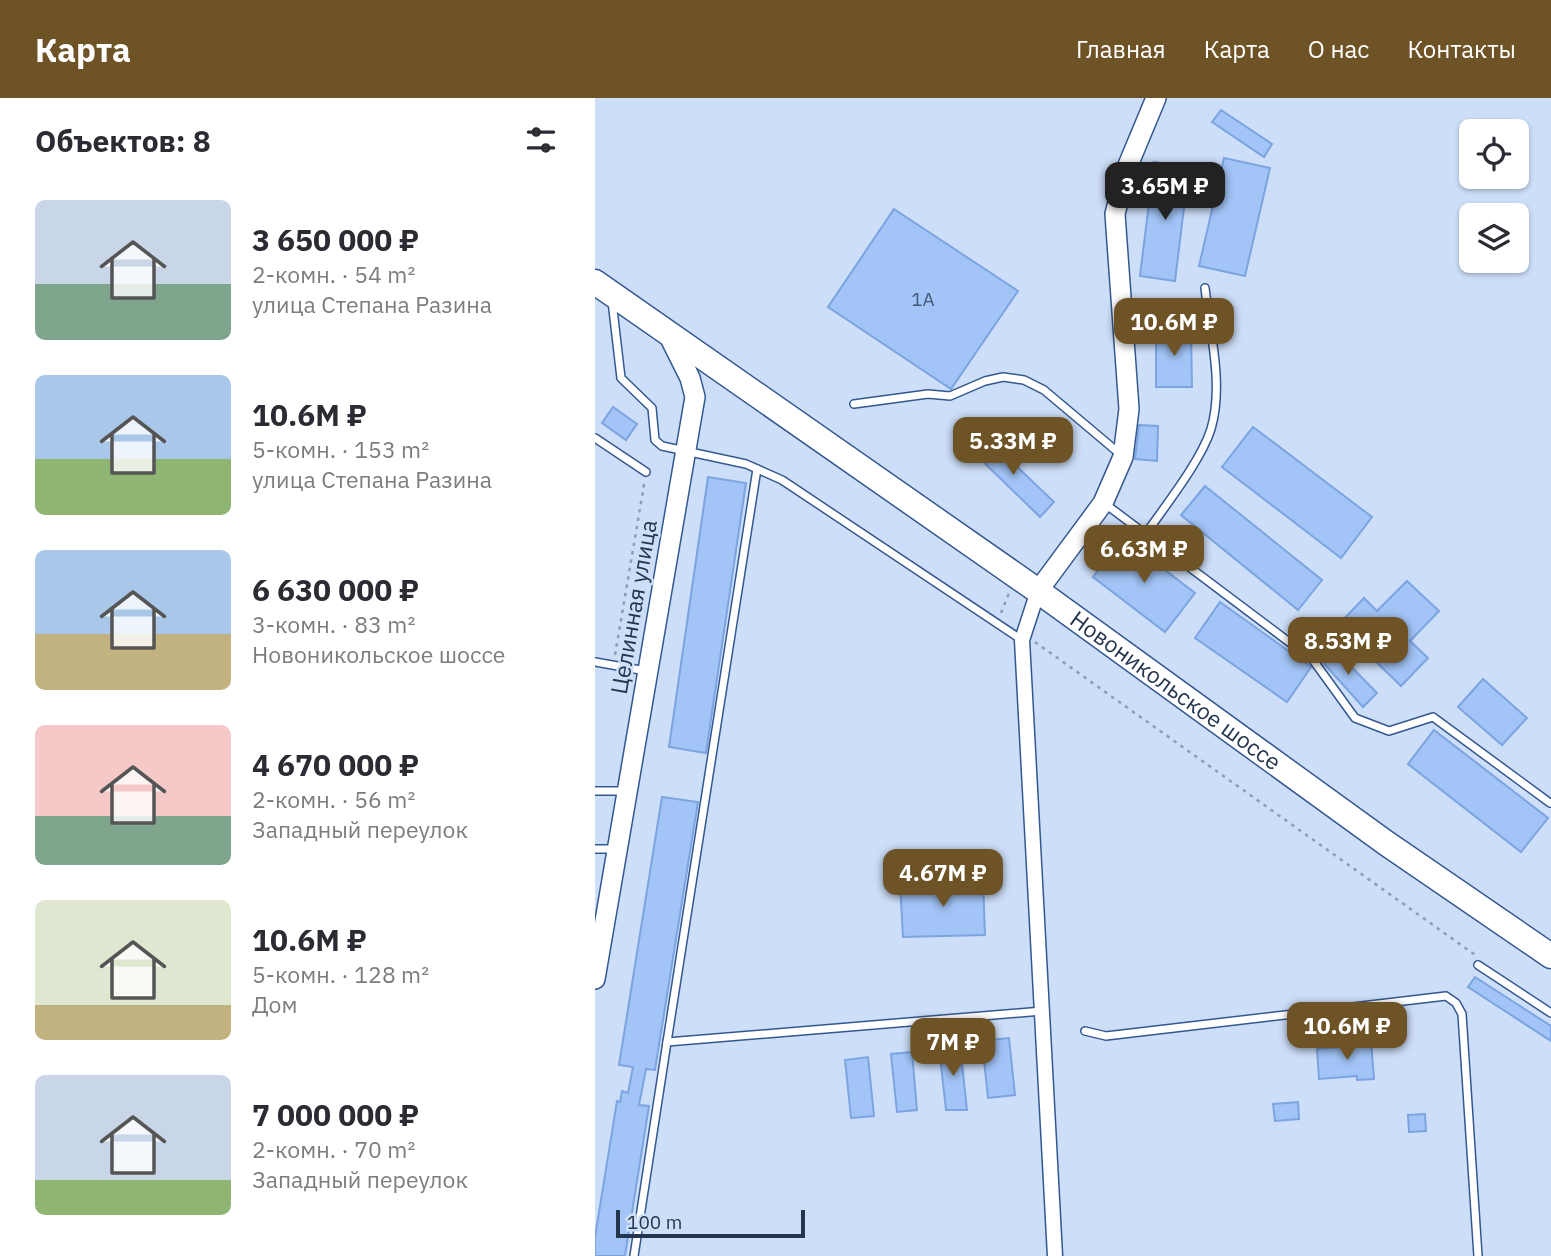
<!DOCTYPE html>
<html lang="ru">
<head>
<meta charset="utf-8">
<style>
  body { margin:0; font-family:"IBM Plex Sans",sans-serif; background:#f7f7f7; color:#2b2b33; height:100vh; display:flex; flex-direction:column; font-size:26px; white-space:nowrap }
  * { box-sizing:border-box; margin:0 }
  p { font-size:23px; color:#7c7c81 }
  .icon { flex:none; width:38px; height:38px; fill:none; stroke:currentColor; stroke-width:2; stroke-linecap:round; stroke-linejoin:round }
  .map { position:relative; flex:1; overflow:hidden }
  .details { display:flex; flex-direction:column; background:#fff; width:595px }
  .details>* { flex:none }
  .fabs { position:absolute; left:864px; top:21px; display:grid; gap:14px }
  .fabs a { display:grid; place-items:center; width:70px; height:70px; border-radius:10px; background:#fff; box-shadow:0 2px 5px #0004; font-size:35px }
  .scale { position:absolute; left:21px; bottom:18px; width:189px; box-sizing:border-box; padding-left:7px; border:4px solid #24354e; border-top:0; font-size:19px; line-height:24px; white-space:nowrap; color:#24354e; -webkit-text-stroke:5px #cddef8; paint-order:stroke }
  .price { position:absolute; translate:-50% -60px; padding:0 16px; border-radius:14px; background:#6e5326; color:#fff; font-size:23px; line-height:46px; filter:drop-shadow(0 2px 4px #0008) }
  .price::after { content:''; position:absolute; left:50%; top:42px; width:21px; height:16px; margin-left:-10px; background:inherit; clip-path:polygon(0 0,100% 0,50% 100%) }
  .price.on { background:#222; color:#fff }
  ul { padding:0; list-style:none }
  li { display:flex; align-items:center; gap:21px; height:175px; padding:0 35px }
  li span { display:grid; place-items:center; flex:none; width:196px; height:140px; border-radius:10px; color:#555 }
  li>.icon { margin-inline-start:auto }
  span .icon { width:84px; height:84px; fill:#fffc; stroke-width:1 }
  li b { font-size:30px }
  h2 { display:flex; justify-content:space-between; align-items:center; height:84px; padding:0 35px; font-size:30px }
  header { display:flex; align-items:center; gap:42px; box-sizing:border-box; height:98px; padding:0 35px; background:#6e5326; color:#fff }
  header strong { font-size:33px }
  nav { display:flex; gap:38px; margin-inline-start:auto; font-size:24px }
  main { display:flex; flex:1; min-height:0 }
  .map>svg:first-child { display:block }
  .building { fill:#a2c4f6; stroke:#7ba4e1; stroke-width:2 }
  .lines { fill:none; stroke-linecap:round; stroke-linejoin:round }
  .lane-casing { stroke:#335890; stroke-width:10 }
  .street-casing { stroke:#335890; stroke-width:17 }
  .secondary-casing { stroke:#335890; stroke-width:22 }
  .highway-casing { stroke:#335890; stroke-width:27 }
  .path { stroke:#8d9eb7; stroke-width:2.5; stroke-dasharray:3.5 5; stroke-linecap:butt }
  .lane { stroke:#fff; stroke-width:7 }
  .street { stroke:#fff; stroke-width:14 }
  .secondary { stroke:#fff; stroke-width:19 }
  .highway { stroke:#fff; stroke-width:24 }
  .labels { text-anchor:middle; stroke-width:5; stroke-linejoin:round; paint-order:stroke }
  .number-label { font-size:19px; fill:#445978 }
  .street-label { font-size:23px; fill:#24354e; stroke:#cddef8 }
</style>
</head>
<body>
<header>
<strong>Карта</strong>
<nav><a>Главная</a><a>Карта</a><a>О нас</a><a>Контакты</a></nav>
</header>
<main>
<section class="details">
<h2>Объектов: 8<svg class="icon" aria-label="filters" viewBox="0 0 24 24"><path d="M4 7h16M4 17h16"/><circle cx="9" cy="7" r="2"/><circle cx="15" cy="17" r="2"/></svg></h2>
<ul>
<li><span style="background:linear-gradient(#c9d6e8 60%,#7fa58c 0)"><svg class="icon" aria-label="home" viewBox="0 0 24 24"><path d="M3 11l9-7 9 7M6 9v11h12V9"/></svg></span><div><b>3 650 000 ₽</b><p>2-комн. · 54 m²</p><p>улица Степана Разина</p></div></li>
<li><span style="background:linear-gradient(#a9c7e8 60%,#8fb573 0)"><svg class="icon" aria-label="home" viewBox="0 0 24 24"><path d="M3 11l9-7 9 7M6 9v11h12V9"/></svg></span><div><b>10.6M ₽</b><p>5-комн. · 153 m²</p><p>улица Степана Разина</p></div></li>
<li><span style="background:linear-gradient(#a9c7e8 60%,#c2b280 0)"><svg class="icon" aria-label="home" viewBox="0 0 24 24"><path d="M3 11l9-7 9 7M6 9v11h12V9"/></svg></span><div><b>6 630 000 ₽</b><p>3-комн. · 83 m²</p><p>Новоникольское шоссе</p></div></li>
<li><span style="background:linear-gradient(#f6c9c9 65%,#7fa58c 0)"><svg class="icon" aria-label="home" viewBox="0 0 24 24"><path d="M3 11l9-7 9 7M6 9v11h12V9"/></svg></span><div><b>4 670 000 ₽</b><p>2-комн. · 56 m²</p><p>Западный переулок</p></div></li>
<li><span style="background:linear-gradient(#dfe7d0 75%,#c2b280 0)"><svg class="icon" aria-label="home" viewBox="0 0 24 24"><path d="M3 11l9-7 9 7M6 9v11h12V9"/></svg></span><div><b>10.6M ₽</b><p>5-комн. · 128 m²</p><p>Дом</p></div></li>
<li><span style="background:linear-gradient(#c9d6e8 75%,#8fb573 0)"><svg class="icon" aria-label="home" viewBox="0 0 24 24"><path d="M3 11l9-7 9 7M6 9v11h12V9"/></svg></span><div><b>7 000 000 ₽</b><p>2-комн. · 70 m²</p><p>Западный переулок</p></div></li>
</ul>
</section>
<div class="map">
<svg width="956" height="1158" viewBox="0 0 956 1158">
  <rect width="100%" height="100%" fill="#cddef8"/>
  <!-- building -->
  <g class="building">
    <polygon points="626,12 677,46 669,59 617,24"/>
    <polygon points="629,60 675,70 650,178 604,168"/>
    <polygon points="559,64 594,69 580,183 545,178"/>
    <polygon points="299,111 423,193 356,291 233,209"/>
    <polygon points="561,230 596,230 597,289 561,289"/>
    <polygon points="18,309 42,326 31,342 7,325"/>
    <polygon points="544,327 563,328 562,363 540,361"/>
    <polygon points="658,329 777,419 746,460 627,369"/>
    <polygon points="391,339 459,404 445,419 377,353"/>
    <polygon points="113,379 151,385 111,655 74,649"/>
    <polygon points="610,388 727,482 703,512 586,417"/>
    <polygon points="528,440 600,495 570,534 498,479"/>
    <polygon points="812,483 844,513 815,543 833,560 806,588 743,527 769,500 782,513"/>
    <polygon points="625,504 716,569 692,604 600,540"/>
    <polygon points="736,548 782,595 768,609 724,560"/>
    <polygon points="888,581 932,620 907,647 863,609"/>
    <polygon points="839,632 953,720 926,754 813,666"/>
    <polygon points="67,699 103,704 60,972 51,971 44,1007 54,1008 30,1158 0,1158 0,1139 22,1003 25,1004 27,993 33,995 38,969 24,967"/>
    <polygon points="388,782 390,837 308,839 305,785"/>
    <polygon points="880,879 956,928 956,943 873,889"/>
    <polygon points="414,940 420,997 393,1000 387,943"/>
    <polygon points="776,943 779,981 762,982 762,978 724,981 722,951 760,948 760,944"/>
    <polygon points="365,947 372,1012 351,1012 344,949"/>
    <polygon points="317,954 322,1012 302,1014 296,956"/>
    <polygon points="273,959 279,1018 256,1020 250,962"/>
    <polygon points="703,1004 704,1021 680,1023 678,1006"/>
    <polygon points="830,1016 831,1033 814,1034 813,1017"/>
  </g>
  <g class="lines">
    <defs>
      <g id="lane">
        <polyline points="17,203 26,280 57,310 60,342 67,348 151,366 187,382 427,542"/>
        <polyline points="259,306 333,296 355,298 390,283 408,279 429,282 449,292 525,356"/>
        <polyline points="0,340 51,374"/>
        <polyline points="509,405 718,562 760,620 794,633 838,619 955,705"/>
        <path d="M 550,437 C 570,408 606,363 616,331 C 629,287 615,235 610,190"/>
        <polyline points="0,564 51,573"/>
        <polyline points="0,693 32,693"/>
        <polyline points="0,751 20,751"/>
        <polyline points="883,867 956,915"/>
        <polyline points="490,933 511,938 851,898 861,905 867,916 883,1158"/>
        <polyline points="72,944 162,371"/>
        <polyline points="39,1158 72,944 447,913"/>
      </g>
      <polyline id="street" points="443,493 427,542 460,1158"/>
      <g id="secondary">
        <polyline points="443,493 508,405 528,359 534,311 520,116 531,72 561,0"/>
        <polyline points="0,881 100,299 95,280 72,234"/>
      </g>
      <g id="highway">
        <path id="s1" d="M 0,184 L 443,493 L 791,745 L 956,858"/>
      </g>
    </defs>
    <!-- lane casing -->
    <use href="#lane" class="lane-casing"/>
    <!-- street casing -->
    <use href="#street" class="street-casing"/>
    <!-- secondary casing -->
    <use href="#secondary" class="secondary-casing"/>
    <!-- highway casing -->
    <use href="#highway" class="highway-casing"/>
    <!-- path -->
    <g class="path">
      <polyline points="406,515 414,495"/>
      <polyline points="440,544 883,859"/>
      <polyline points="20,557 50,381"/>
    </g>
    <!-- lane -->
    <use href="#lane" class="lane"/>
    <!-- street -->
    <use href="#street" class="street"/>
    <!-- secondary -->
    <use href="#secondary" class="secondary"/>
    <!-- highway -->
    <use href="#highway" class="highway"/>
  </g>
  <g class="labels">
    <!-- number labels -->
    <g class="number-label">
      <text x="328" y="208">1А</text>
    </g>
    <!-- street labels -->
    <g class="street-label">
      <text transform="translate(39 509) rotate(-80)" y="8">Целинная улица</text>
      <text dy="8" stroke="none"><textPath href="#s1" startOffset="710">Новоникольское шоссе</textPath></text>
    </g>
  </g>
</svg>
<div class="fabs">
<a><svg class="icon" aria-label="locate" viewBox="0 0 24 24"><circle cx="12" cy="12" r="6"/><path d="M12 2v4M12 18v4M2 12h4M18 12h4"/></svg></a>
<a><svg class="icon" aria-label="layers" viewBox="0 0 24 24"><path d="M12 4l9 5-9 5-9-5zM3 14l9 5 9-5"/></svg></a>
</div>
<div class="scale">100 m</div>
<b class="price on" style="left:570px;top:124px">3.65M ₽</b>
<b class="price" style="left:579px;top:260px">10.6M ₽</b>
<b class="price" style="left:418px;top:379px">5.33M ₽</b>
<b class="price" style="left:549px;top:487px">6.63M ₽</b>
<b class="price" style="left:753px;top:579px">8.53M ₽</b>
<b class="price" style="left:348px;top:811px">4.67M ₽</b>
<b class="price" style="left:752px;top:964px">10.6M ₽</b>
<b class="price" style="left:358px;top:980px">7M ₽</b>
</div>
</main>
</body>
</html>
